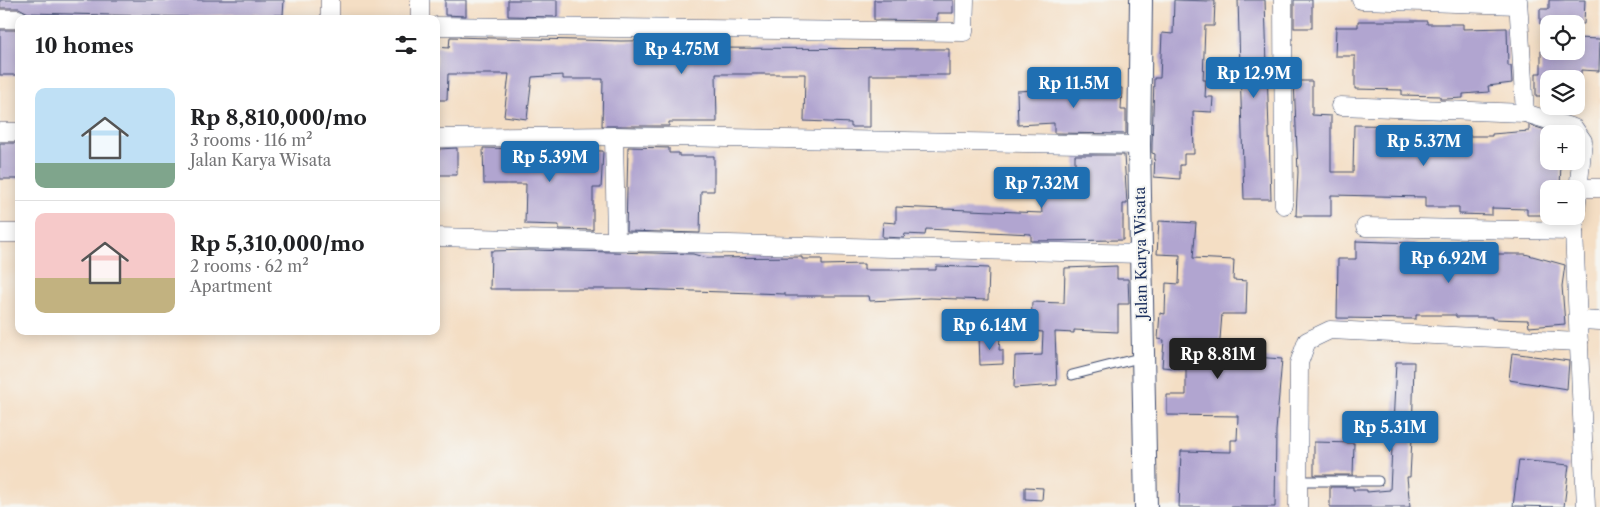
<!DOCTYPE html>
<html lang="en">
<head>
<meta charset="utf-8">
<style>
  body { margin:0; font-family:"Libre Caslon Text",serif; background:#f6f6f6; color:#202124; height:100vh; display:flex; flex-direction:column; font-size:19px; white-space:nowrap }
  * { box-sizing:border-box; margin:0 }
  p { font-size:16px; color:#757577 }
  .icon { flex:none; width:28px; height:28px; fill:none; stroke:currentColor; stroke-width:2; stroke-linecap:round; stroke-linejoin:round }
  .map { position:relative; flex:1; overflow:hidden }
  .drawer { position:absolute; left:15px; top:15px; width:425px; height:320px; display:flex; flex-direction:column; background:#fff; border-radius:10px; box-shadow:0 2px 12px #0003 }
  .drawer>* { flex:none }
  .buttons { position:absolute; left:1540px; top:15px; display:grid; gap:10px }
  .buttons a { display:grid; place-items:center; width:45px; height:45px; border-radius:10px; background:#fff; box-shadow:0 2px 12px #0003; font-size:25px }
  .price { position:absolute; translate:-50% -42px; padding:0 11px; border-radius:5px; background:#1f6fb2; color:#fff; font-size:16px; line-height:32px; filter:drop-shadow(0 1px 2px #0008) }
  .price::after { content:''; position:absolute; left:50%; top:30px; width:15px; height:11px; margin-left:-8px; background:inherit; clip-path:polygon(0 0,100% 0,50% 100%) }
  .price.on { background:#222; color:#fff }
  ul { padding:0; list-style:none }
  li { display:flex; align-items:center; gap:15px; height:125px; padding:0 20px }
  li+li { border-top:1px solid #e0e0e0 }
  li span { display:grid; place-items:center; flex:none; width:140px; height:100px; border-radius:10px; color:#555 }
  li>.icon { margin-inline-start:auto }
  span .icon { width:60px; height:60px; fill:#fffc; stroke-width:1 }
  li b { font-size:21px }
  h2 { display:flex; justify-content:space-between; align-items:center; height:60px; padding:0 20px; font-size:21px }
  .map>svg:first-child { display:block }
  .building { fill:#b1a5d0 }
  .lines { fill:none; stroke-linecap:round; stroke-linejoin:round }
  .service-casing { stroke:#3c496d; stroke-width:11 }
  .minor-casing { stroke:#3c496d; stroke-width:19 }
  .tertiary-casing { stroke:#3c496d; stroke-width:24 }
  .service { stroke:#fff; stroke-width:9 }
  .minor { stroke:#fff; stroke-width:18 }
  .tertiary { stroke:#fff; stroke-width:22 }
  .labels { text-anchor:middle; stroke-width:4; stroke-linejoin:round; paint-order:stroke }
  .street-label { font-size:15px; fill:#1b2f5e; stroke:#f6f6f2 }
</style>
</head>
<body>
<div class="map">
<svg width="1600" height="507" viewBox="0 0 1600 507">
  <rect width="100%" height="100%" fill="#f6f6f2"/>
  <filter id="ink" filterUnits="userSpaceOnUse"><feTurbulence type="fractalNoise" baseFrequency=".02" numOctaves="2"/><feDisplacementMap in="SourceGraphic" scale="10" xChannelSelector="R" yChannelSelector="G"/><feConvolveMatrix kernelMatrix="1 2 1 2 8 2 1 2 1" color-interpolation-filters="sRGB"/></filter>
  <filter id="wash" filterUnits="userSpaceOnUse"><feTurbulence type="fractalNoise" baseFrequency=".0096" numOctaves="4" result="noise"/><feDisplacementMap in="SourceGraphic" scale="20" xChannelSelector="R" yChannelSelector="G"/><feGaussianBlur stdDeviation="1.12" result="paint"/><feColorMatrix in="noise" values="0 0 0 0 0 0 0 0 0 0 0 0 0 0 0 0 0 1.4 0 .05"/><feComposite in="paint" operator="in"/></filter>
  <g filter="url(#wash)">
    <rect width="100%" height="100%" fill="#f4dec4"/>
    <g id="blocks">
      <!-- building -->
      <g class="building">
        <polygon points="0,0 284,0 283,15 235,14 190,17 28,13 19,8 0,8"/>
        <polygon points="445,0 466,0 466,16 445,15"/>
        <polygon points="508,0 557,0 557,17 508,16"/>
        <polygon points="874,0 953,0 953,13 937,13 937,21 874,20"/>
        <polygon points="1174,0 1215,1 1214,26 1205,26 1203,80 1206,80 1205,97 1213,97 1212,112 1193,111 1194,154 1184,154 1184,165 1180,165 1180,179 1154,177 1155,154 1152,153 1152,145 1154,78 1160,78 1162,33 1173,34"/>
        <polygon points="1238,0 1265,0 1271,199 1244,199"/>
        <rect x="1294" y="0" width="18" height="28"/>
        <polygon points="1549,0 1585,0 1584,24 1540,24 1540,9 1549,9"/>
        <polygon points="1358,21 1427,21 1427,24 1463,24 1463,29 1507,28 1508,66 1511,66 1512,83 1488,86 1489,92 1463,94 1463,98 1446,99 1440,99 1440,96 1402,95 1402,90 1355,89 1355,56 1335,56 1336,27 1358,27"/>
        <rect x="0" y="30" width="19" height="45"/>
        <polygon points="450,37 621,41 697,40 697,48 949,49 949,75 870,75 870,127 851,127 851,123 804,121 805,74 716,74 717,122 669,122 669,126 602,126 603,79 563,79 563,75 532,77 527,119 504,116 509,74 448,74 447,100 436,100 436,47 449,48"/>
        <polygon points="1576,38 1600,39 1599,71 1581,70 1581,79 1549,79 1549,96 1536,96 1536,73 1541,73 1541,51 1576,51"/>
        <polygon points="1294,81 1312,81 1312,115 1331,116 1331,172 1353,172 1354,125 1420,126 1420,144 1462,144 1462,136 1492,136 1492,134 1529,131 1529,125 1549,131 1549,161 1561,161 1560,189 1549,189 1549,215 1527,215 1527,209 1492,208 1492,215 1459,214 1459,207 1425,207 1425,197 1331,195 1331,216 1296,216 1298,172"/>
        <polygon points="1053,85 1122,88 1121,110 1126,110 1126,134 1054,133 1054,123 1018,125 1017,91 1053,89"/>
        <rect x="0" y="143" width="19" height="36"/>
        <polygon points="628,147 669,148 669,153 679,153 679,156 714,156 714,191 701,191 700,233 626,231"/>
        <polygon points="457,148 457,175 436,175 436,152 439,152 439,149"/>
        <polygon points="483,148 603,151 601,188 593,188 593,230 559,229 559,225 525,224 526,184 484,184"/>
        <polygon points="1075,155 1124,155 1127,204 1123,204 1123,240 1031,241 1031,234 926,229 925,235 905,234 904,238 882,237 883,222 896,223 896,207 1042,213 1039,180 1075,178"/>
        <polygon points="1159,221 1196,223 1193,258 1234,260 1233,280 1247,281 1246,314 1222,314 1219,352 1225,353 1225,355 1282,359 1276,431 1275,507 1179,507 1181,451 1231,452 1231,440 1237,440 1238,416 1167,415 1167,395 1186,395 1186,369 1162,367 1164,340 1158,339 1160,313 1165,314 1166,283 1179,284 1180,255 1157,254"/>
        <polygon points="1356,241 1417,243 1417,249 1460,249 1460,246 1482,245 1482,254 1525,254 1565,265 1562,286 1565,324 1529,327 1528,320 1492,319 1492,317 1456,317 1456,315 1416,315 1416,319 1337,318 1338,259 1356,259"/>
        <polygon points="530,250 693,254 707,258 802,257 802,259 822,259 822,265 864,264 864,270 936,270 936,266 989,268 988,300 930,298 870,301 869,296 785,296 785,294 632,289 490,289 491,251"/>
        <polygon points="1117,266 1117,279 1128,279 1129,304 1118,304 1118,332 1074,330 1074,333 1055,332 1057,385 1014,388 1015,356 1042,355 1043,332 1031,331 1032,302 1064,303 1065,268"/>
        <polygon points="979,335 1000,337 999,350 1003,350 1003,364 980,365"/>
        <polygon points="1512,353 1569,361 1567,389 1509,380"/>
        <polygon points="1396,362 1414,362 1412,438 1410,477 1407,477 1410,507 1330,507 1330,487 1353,487 1353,490 1367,490 1367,492 1390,490"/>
        <polygon points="1314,442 1354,443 1353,475 1314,475"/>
        <polygon points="1519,460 1569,465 1564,507 1513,506"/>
        <polygon points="1025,487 1043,488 1042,500 1025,499"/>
      </g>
    </g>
  </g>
  <g filter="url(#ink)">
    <use href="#blocks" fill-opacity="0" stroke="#3c496d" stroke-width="1"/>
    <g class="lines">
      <defs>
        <g id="service">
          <polyline points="1072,375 1143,357"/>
          <polyline points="1300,481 1378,481"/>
        </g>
        <g id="minor">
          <polyline points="420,0 420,19"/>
          <polyline points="1283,0 1284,205"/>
          <polyline points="1361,0 1518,5"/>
          <polyline points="1518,0 1525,113 1574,128 1583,141 1576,212"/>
          <polyline points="0,19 19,19"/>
          <polyline points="330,19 330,0"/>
          <polyline points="436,26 964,32 965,0"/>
          <polyline points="1340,106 1525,113"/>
          <polyline points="0,132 19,132"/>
          <polyline points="614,136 616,240"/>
          <polyline points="436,138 614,136 1139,145"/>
          <polyline points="1579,188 1600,188"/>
          <polyline points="1576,216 1574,231 1586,507"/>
          <polyline points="1365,227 1574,231"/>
          <polyline points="0,233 19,233"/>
          <polyline points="436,237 1142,254"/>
          <polyline points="1580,320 1600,321"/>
          <polyline points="1298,507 1299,363 1307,341 1330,330 1579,342"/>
        </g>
        <polyline id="tertiary" points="1141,0 1139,145 1146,507"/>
      </defs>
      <!-- service casing -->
      <use href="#service" class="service-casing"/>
      <!-- minor casing -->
      <use href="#minor" class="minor-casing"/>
      <!-- tertiary casing -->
      <use href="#tertiary" class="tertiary-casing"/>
      <!-- service -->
      <use href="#service" class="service"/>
      <!-- minor -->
      <use href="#minor" class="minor"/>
      <!-- tertiary -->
      <use href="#tertiary" class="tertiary"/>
    </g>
  </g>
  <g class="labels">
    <!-- street labels -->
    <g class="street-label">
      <text transform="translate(1141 253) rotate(-91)" y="5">Jalan Karya Wisata</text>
    </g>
  </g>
</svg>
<div class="buttons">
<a><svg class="icon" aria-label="locate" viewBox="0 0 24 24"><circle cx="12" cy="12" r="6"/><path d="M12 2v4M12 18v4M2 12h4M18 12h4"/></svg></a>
<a><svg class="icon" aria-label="layers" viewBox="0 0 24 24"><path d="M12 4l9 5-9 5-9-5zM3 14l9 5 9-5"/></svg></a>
<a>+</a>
<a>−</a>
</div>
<b class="price" style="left:682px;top:75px">Rp 4.75M</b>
<b class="price" style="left:1254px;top:99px">Rp 12.9M</b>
<b class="price" style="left:1074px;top:109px">Rp 11.5M</b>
<b class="price" style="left:1424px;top:167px">Rp 5.37M</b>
<b class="price" style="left:550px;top:183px">Rp 5.39M</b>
<b class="price" style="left:1042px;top:209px">Rp 7.32M</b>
<b class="price" style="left:1449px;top:284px">Rp 6.92M</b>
<b class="price" style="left:990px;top:351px">Rp 6.14M</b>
<b class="price on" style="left:1218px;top:380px">Rp 8.81M</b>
<b class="price" style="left:1390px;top:453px">Rp 5.31M</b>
<section class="drawer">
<h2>10 homes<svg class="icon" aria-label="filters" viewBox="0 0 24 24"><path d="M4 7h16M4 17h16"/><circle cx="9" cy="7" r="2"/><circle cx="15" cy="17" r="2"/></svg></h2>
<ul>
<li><span style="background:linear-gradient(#bfe0f5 75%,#7fa58c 0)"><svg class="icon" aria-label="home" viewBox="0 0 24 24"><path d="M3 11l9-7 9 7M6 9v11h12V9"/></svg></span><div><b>Rp 8,810,000/mo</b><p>3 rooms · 116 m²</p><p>Jalan Karya Wisata</p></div></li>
<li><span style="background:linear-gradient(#f6c9c9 65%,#c2b280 0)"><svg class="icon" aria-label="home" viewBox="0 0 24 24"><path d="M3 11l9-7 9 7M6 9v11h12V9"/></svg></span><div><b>Rp 5,310,000/mo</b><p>2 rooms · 62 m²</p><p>Apartment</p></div></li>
</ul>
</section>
</div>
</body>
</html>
